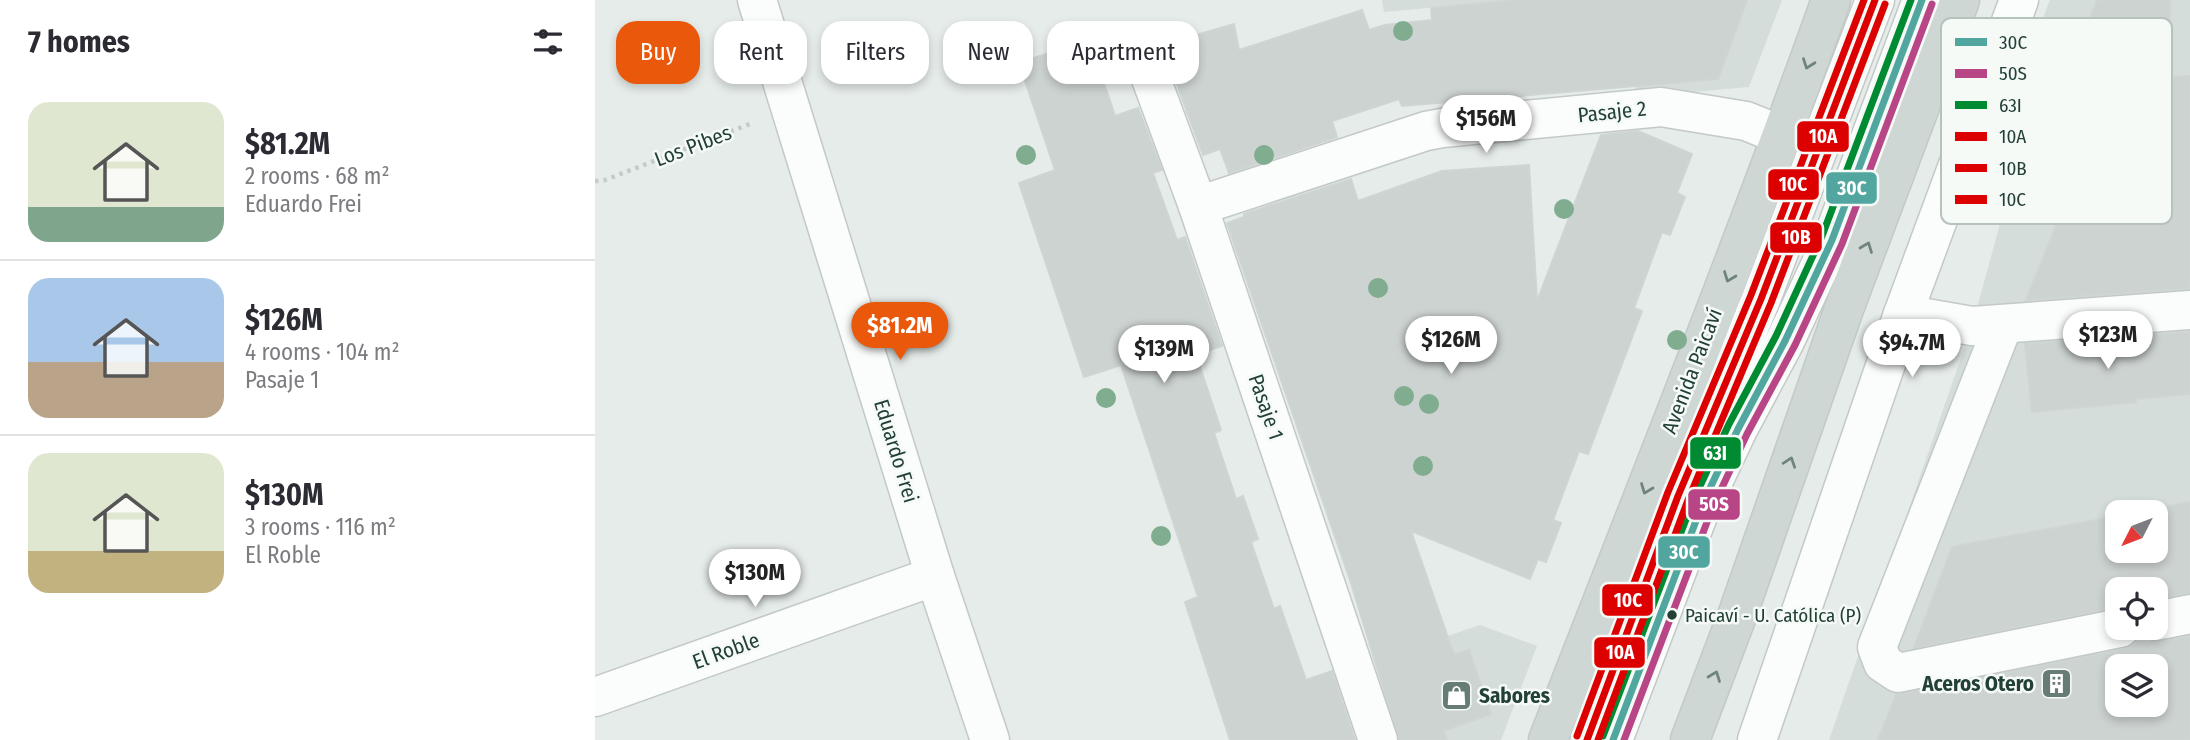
<!DOCTYPE html>
<html lang="en">
<head>
<meta charset="utf-8">
<style>
  body { margin:0; font-family:"Fira Sans Condensed",sans-serif; background:#f2f2f3; color:#2b2b33; height:100vh; display:flex; flex-direction:column; font-size:26px; white-space:nowrap }
  * { box-sizing:border-box; margin:0 }
  p { font-size:23px; color:#7c7c81 }
  .icon { flex:none; width:38px; height:38px; fill:none; stroke:currentColor; stroke-width:2; stroke-linecap:round; stroke-linejoin:round }
  .map { position:relative; flex:1; overflow:hidden }
  .panel { display:flex; flex-direction:column; background:#fff; width:595px }
  .panel>* { flex:none }
  .guide { position:absolute; left:21px; top:21px; width:665px; height:63px; display:flex; gap:14px }
  .needle { width:46px; rotate:228deg }
  .controls { position:absolute; left:1510px; top:500px; display:grid; gap:14px }
  .controls a { display:grid; place-items:center; width:63px; height:63px; border-radius:14px; background:#fff; box-shadow:0 4px 10px #0003; font-size:35px }
  .price { position:absolute; translate:-50% -60px; padding:0 16px; border-radius:24px; background:#fff; color:#222; font-size:23px; line-height:46px; filter:drop-shadow(0 2px 4px #0008) }
  .price::after { content:''; position:absolute; left:50%; top:42px; width:21px; height:16px; margin-left:-10px; background:inherit; clip-path:polygon(0 0,100% 0,50% 100%) }
  .price.active { background:#ea580c; color:#fff }
  ul { padding:0; list-style:none }
  li { display:flex; align-items:center; gap:21px; height:175px; padding:0 28px }
  li+li { border-top:2px solid #e1e1e2 }
  li span { display:grid; place-items:center; flex:none; width:196px; height:140px; border-radius:21px; color:#555 }
  li>.icon { margin-inline-start:auto }
  span .icon { width:84px; height:84px; fill:#fffc; stroke-width:1 }
  li b { font-size:30px }
  h2 { display:flex; justify-content:space-between; align-items:center; height:84px; padding:0 28px; font-size:30px }
  .tag { padding:0 24px; border-radius:21px; background:#fff; box-shadow:0 4px 10px #0003; font-size:24px; line-height:63px }
  .tag.active { background:#ea580c; color:#fff }
  main { display:flex; flex:1; min-height:0 }
  .map>svg:first-child { display:block }
  .built { fill:#d4ddd9; fill-rule:evenodd }
  .building { fill:#cdd3d0; stroke:#cfd5d2; stroke-width:2; fill-rule:evenodd }
  .lines { fill:none; stroke-linecap:round; stroke-linejoin:round }
  .minor-casing { stroke:#c3c9c6; stroke-width:41 }
  .major-casing { stroke:#c2cac7; stroke-width:41 }
  .path { stroke:#c2cbc7; stroke-width:4.5; stroke-dasharray:3.5 5; stroke-linecap:butt }
  .minor { stroke:#fbfcfc; stroke-width:38 }
  .major { stroke:#cfd7d4; stroke-width:38 }
  .bus-1-casing { stroke:#f5faf7; stroke-width:12 }
  .bus-2-casing { stroke:#f5faf7; stroke-width:12 }
  .bus-3-casing { stroke:#f5faf7; stroke-width:12 }
  .bus-4-casing { stroke:#f5faf7; stroke-width:12 }
  .bus-5-casing { stroke:#f5faf7; stroke-width:12 }
  .bus-6-casing { stroke:#f5faf7; stroke-width:12 }
  .bus-1 { stroke:#51a79f; stroke-width:7 }
  .bus-2 { stroke:#b84686; stroke-width:7 }
  .bus-3 { stroke:#008a32; stroke-width:7 }
  .bus-4 { stroke:#d00; stroke-width:7 }
  .bus-5 { stroke:#d00; stroke-width:7 }
  .bus-6 { stroke:#d00; stroke-width:7 }
  .tree { fill:#80ac8f }
  .oneway { stroke:#70847e }
  .bus-dot { fill:#234037; stroke:#f5faf7; stroke-width:2.5 }
  .labels { text-anchor:middle; stroke-width:5; stroke-linejoin:round; paint-order:stroke }
  .bus-label { font-size:19px; fill:#234037; stroke:#f5faf7; text-anchor:start }
  .street-label { font-size:21px; fill:#234037; stroke:#f5faf7 }
  .poi-label { font-size:21px; font-weight:bold; fill:#234037; stroke:#f5faf7; text-anchor:end }
  .key { fill:#f5faf7; stroke:#b6c2bd; stroke-width:2 }
  .key-label { font-size:19px; fill:#234037 }
  .line-badge { stroke:#f5faf7; stroke-width:2.5 }
  .badge-label { font-size:19px; text-anchor:middle; font-weight:bold; fill:#fff }
</style>
</head>
<body>
<main>
<section class="panel">
<h2>7 homes<svg class="icon" aria-label="filters" viewBox="0 0 24 24"><path d="M4 7h16M4 17h16"/><circle cx="9" cy="7" r="2"/><circle cx="15" cy="17" r="2"/></svg></h2>
<ul>
<li><span style="background:linear-gradient(#dfe7d0 75%,#7fa58c 0)"><svg class="icon" aria-label="home" viewBox="0 0 24 24"><path d="M3 11l9-7 9 7M6 9v11h12V9"/></svg></span><div><b>$81.2M</b><p>2 rooms · 68 m²</p><p>Eduardo Frei</p></div></li>
<li><span style="background:linear-gradient(#a9c7e8 60%,#b9a48a 0)"><svg class="icon" aria-label="home" viewBox="0 0 24 24"><path d="M3 11l9-7 9 7M6 9v11h12V9"/></svg></span><div><b>$126M</b><p>4 rooms · 104 m²</p><p>Pasaje 1</p></div></li>
<li><span style="background:linear-gradient(#dfe7d0 70%,#c2b280 0)"><svg class="icon" aria-label="home" viewBox="0 0 24 24"><path d="M3 11l9-7 9 7M6 9v11h12V9"/></svg></span><div><b>$130M</b><p>3 rooms · 116 m²</p><p>El Roble</p></div></li>
</ul>
</section>
<div class="map">
<svg width="1595" height="740" viewBox="0 0 1595 740">
  <rect width="100%" height="100%" fill="#e6ece9"/>
  <!-- built -->
  <g class="built">
    <polygon points="787,0 922,0 789,12"/>
    <polygon points="1032,0 1187,0 1154,87 1041,97"/>
    <path d="M 1455,0 L 1595,0 L 1595,740 L 1234,740 L 1377,326 L 1450,60 L 1432,58 ZM 1522,513 L 1561,513 L 1561,551 L 1522,551 ZM 1522,590 L 1561,590 L 1561,628 L 1522,628 ZM 1522,667 L 1561,667 L 1561,705 L 1522,705 Z"/>
    <polygon points="885,625 942,646 906,740 852,740 820,647"/>
  </g>
  <!-- building -->
  <g class="building">
    <polygon points="922,0 1152,0 1123,79 807,106 804,99 737,121 742,137 634,173 625,149 608,155 585,93 570,44 639,24 644,50 767,10 774,30 790,25 837,20 836,8"/>
    <polygon points="1502,0 1575,0 1574,77 1595,76 1595,288 1431,300 1530,56 1479,60"/>
    <polygon points="487,42 494,62 501,59 520,116 543,108 567,170 558,173 582,240 590,237 627,346 601,355 626,430 619,433 641,499 648,496 663,539 656,542 679,609 685,606 711,680 737,671 760,740 635,740 590,602 603,597 526,365 489,377 424,183 460,170 424,63"/>
    <polygon points="1043,131 1097,154 1082,193 1090,197 1075,235 1067,232 1039,308 1047,311 993,454 984,451 958,520 966,523 951,562 943,559 935,579 816,531 859,655 874,650 896,714 848,731 852,740 804,740 756,583 632,223 649,217 649,214 756,179 763,201 847,171 934,165 942,301 1006,135"/>
    <polygon points="1595,332 1595,394 1540,399 1541,402 1437,412 1430,344"/>
    <polygon points="1595,502 1595,593 1561,599 1561,590 1522,590 1522,607 1319,648 1357,547 1522,516 1522,551 1561,551 1561,513 1538,513"/>
    <path d="M 1545,636 L 1553,641 L 1565,642 L 1595,636 L 1595,740 L 1283,740 L 1301,695 L 1529,649 L 1539,645 ZM 1522,667 L 1561,667 L 1561,705 L 1522,705 Z"/>
  </g>
  <g class="lines">
    <defs>
      <g id="minor">
        <polyline points="162,0 340,576 395,740"/>
        <polyline points="555,76 603,206 783,740"/>
        <polyline points="603,206 831,131 847,128 1066,107 1151,121 1188,136"/>
        <polyline points="1308,314 1377,326 1595,310"/>
        <polyline points="1408,325 1282,647 1288,663 1303,673 1525,628"/>
        <polyline points="1080,506 1166,299 1280,0"/>
        <polyline points="1561,621 1595,614"/>
        <polyline points="0,697 340,576"/>
        <polyline points="1018,740 1107,505 1143,429 1190,341 1237,240 1327,0"/>
        <polyline points="1162,740 1308,314 1424,0"/>
      </g>
      <g id="major">
        <path d="M 953,740 C 1049,494 1147,249 1236,0"/>
        <polyline points="1095,740 1142,616 1249,309 1365,0"/>
      </g>
    </defs>
    <!-- minor casing -->
    <use href="#minor" class="minor-casing"/>
    <!-- major casing -->
    <use href="#major" class="major-casing"/>
    <!-- path -->
    <polyline class="path" points="0,181 10,180 155,124"/>
    <!-- minor -->
    <use href="#minor" class="minor"/>
    <!-- major -->
    <use href="#major" class="major"/>
    <defs>
      <polyline id="bus-1" points="1018,740 1107,505 1143,429 1190,341 1237,240 1327,0"/>
      <polyline id="bus-2" points="1029,740 1117,509 1152,434 1200,345 1247,244 1337,4"/>
      <polyline id="bus-3" points="1008,736 1098,501 1134,424 1181,336 1227,236 1316,0"/>
      <polyline id="bus-4" points="992,740 1083,496 1166,299 1280,0"/>
      <polyline id="bus-5" points="1003,740 1093,500 1176,303 1290,4"/>
      <polyline id="bus-6" points="982,736 1073,492 1156,295 1269,0"/>
    </defs>
    <!-- bus-1 casing -->
    <use href="#bus-1" class="bus-1-casing"/>
    <!-- bus-2 casing -->
    <use href="#bus-2" class="bus-2-casing"/>
    <!-- bus-3 casing -->
    <use href="#bus-3" class="bus-3-casing"/>
    <!-- bus-4 casing -->
    <use href="#bus-4" class="bus-4-casing"/>
    <!-- bus-5 casing -->
    <use href="#bus-5" class="bus-5-casing"/>
    <!-- bus-6 casing -->
    <use href="#bus-6" class="bus-6-casing"/>
    <!-- bus-1 -->
    <use href="#bus-1" class="bus-1"/>
    <!-- bus-2 -->
    <use href="#bus-2" class="bus-2"/>
    <!-- bus-3 -->
    <use href="#bus-3" class="bus-3"/>
    <!-- bus-4 -->
    <use href="#bus-4" class="bus-4"/>
    <!-- bus-5 -->
    <use href="#bus-5" class="bus-5"/>
    <!-- bus-6 -->
    <use href="#bus-6" class="bus-6"/>
  </g>
  <!-- trees -->
  <g class="tree">
    <circle cx="808" cy="31" r="10"/>
    <circle cx="518" cy="67" r="10"/>
    <circle cx="431" cy="155" r="10"/>
    <circle cx="669" cy="155" r="10"/>
    <circle cx="969" cy="209" r="10"/>
    <circle cx="783" cy="288" r="10"/>
    <circle cx="1082" cy="340" r="10"/>
    <circle cx="809" cy="396" r="10"/>
    <circle cx="511" cy="398" r="10"/>
    <circle cx="834" cy="404" r="10"/>
    <circle cx="828" cy="466" r="10"/>
    <circle cx="566" cy="536" r="10"/>
  </g>
  <!-- one-way arrows -->
  <defs><path id="oneway-chevron" d="M-2-3.5L2.5 0L-2 3.5" fill="none" stroke-width="1.6" stroke-linecap="round" stroke-linejoin="round" transform="scale(1.75)"/></defs>
  <g class="oneway">
    <use href="#oneway-chevron" transform="translate(1213 64) rotate(110)"/>
    <use href="#oneway-chevron" transform="translate(1272 247) rotate(-69)"/>
    <use href="#oneway-chevron" transform="translate(1134 277) rotate(111)"/>
    <use href="#oneway-chevron" transform="translate(1195 462) rotate(-71)"/>
    <use href="#oneway-chevron" transform="translate(1051 489) rotate(111)"/>
    <use href="#oneway-chevron" transform="translate(1120 676) rotate(-69)"/>
  </g>
  <!-- icons -->
  <defs>
    <symbol id="building-square" viewBox="-11 -11 22 22"><rect x="-9" y="-9" width="18" height="18" rx="4" fill="#677c75" stroke="#f5faf7"/><path d="M-4-6H4V6H1V3H-1V6H-4ZM-2.5-4.3h1.7v1.8h-1.7ZM.8-4.3h1.7v1.8H.8ZM-2.5-1h1.7V.8h-1.7ZM.8-1h1.7V.8H.8Z" fill="#fff"/></symbol>
    <symbol id="shop-square" viewBox="-11 -11 22 22"><rect x="-9" y="-9" width="18" height="18" rx="4" fill="#677c75" stroke="#f5faf7"/><path d="M-5-2.5h2.3a2.7 3.5 0 0 1 5.4 0H5L5.5 6h-11ZM-1.5-2.5h3a1.5 2.3 0 0 0-3 0Z" fill="#fff"/></symbol>
  </defs>
  <g fill-rule="evenodd">
    <use href="#building-square" x="1444" y="666" width="35" height="35"/>
    <use href="#shop-square" x="844" y="678" width="35" height="35"/>
  </g>
  <!-- markers -->
  <circle class="bus-dot" cx="1077" cy="615" r="6"/>
  <g class="labels">
    <!-- bus labels -->
    <g class="bus-label">
      <text x="1090" y="622">Paicaví - U. Católica (P)</text>
    </g>
    <!-- street labels -->
    <g class="street-label">
      <text transform="translate(1017 112) rotate(-6)" y="7">Pasaje 2</text>
      <text transform="translate(98 146) rotate(-21)" y="7">Los Pibes</text>
      <text transform="translate(1097 371) rotate(-69)" y="7">Avenida Paicaví</text>
      <text transform="translate(671 407) rotate(71)" y="7">Pasaje 1</text>
      <text transform="translate(301 451) rotate(73)" y="7">Eduardo Frei</text>
      <text transform="translate(131 651) rotate(-20)" y="7">El Roble</text>
    </g>
    <!-- poi labels -->
    <g class="poi-label">
      <text x="1439" y="691">Aceros Otero</text>
      <text x="884" y="703" text-anchor="start">Sabores</text>
    </g>
  </g>
  <!-- legend -->
  <rect x="1346" y="18" width="231" height="206" rx="10" class="key"/>
  <rect x="1360" y="38" width="32" height="8" fill="#51a79f"/>
  <rect x="1360" y="69" width="32" height="9" fill="#b84686"/>
  <rect x="1360" y="101" width="32" height="8" fill="#008a32"/>
  <rect x="1360" y="132" width="32" height="9" fill="#d00"/>
  <rect x="1360" y="164" width="32" height="8" fill="#d00"/>
  <rect x="1360" y="195" width="32" height="9" fill="#d00"/>
  <g class="key-label">
    <text x="1404" y="49">30C</text>
    <text x="1404" y="80">50S</text>
    <text x="1404" y="112">63I</text>
    <text x="1404" y="143">10A</text>
    <text x="1404" y="175">10B</text>
    <text x="1404" y="206">10C</text>
  </g>
  <g class="line-badge">
    <rect x="1201" y="120" width="54" height="33" rx="7" fill="#d00"/>
    <rect x="1172" y="168" width="53" height="33" rx="7" fill="#d00"/>
    <rect x="1230" y="171" width="53" height="34" rx="7" fill="#51a79f"/>
    <rect x="1174" y="221" width="54" height="33" rx="7" fill="#d00"/>
    <rect x="1094" y="436" width="53" height="34" rx="7" fill="#008a32"/>
    <rect x="1092" y="488" width="54" height="33" rx="7" fill="#b84686"/>
    <rect x="1062" y="535" width="54" height="34" rx="7" fill="#51a79f"/>
    <rect x="1006" y="583" width="53" height="34" rx="7" fill="#d00"/>
    <rect x="998" y="636" width="53" height="33" rx="7" fill="#d00"/>
  </g>
  <g class="badge-label">
    <text x="1228" y="143">10A</text>
    <text x="1198" y="191">10C</text>
    <text x="1257" y="195">30C</text>
    <text x="1201" y="244">10B</text>
    <text x="1120" y="460">63I</text>
    <text x="1119" y="511">50S</text>
    <text x="1089" y="559">30C</text>
    <text x="1033" y="607">10C</text>
    <text x="1025" y="659">10A</text>
  </g>
</svg>
<div class="controls">
<a><svg class="needle" viewBox="-14 -14 28 28"><path d="M0-13l5 13h-10z" fill="#e53935"/><path d="M0 13l5-13h-10z" fill="#7c7c81"/></svg></a>
<a><svg class="icon" aria-label="locate" viewBox="0 0 24 24"><circle cx="12" cy="12" r="6"/><path d="M12 2v4M12 18v4M2 12h4M18 12h4"/></svg></a>
<a><svg class="icon" aria-label="layers" viewBox="0 0 24 24"><path d="M12 4l9 5-9 5-9-5zM3 14l9 5 9-5"/></svg></a>
</div>
<b class="price" style="left:891px;top:155px">$156M</b>
<b class="price active" style="left:305px;top:362px">$81.2M</b>
<b class="price" style="left:1513px;top:371px">$123M</b>
<b class="price" style="left:856px;top:376px">$126M</b>
<b class="price" style="left:1317px;top:379px">$94.7M</b>
<b class="price" style="left:569px;top:385px">$139M</b>
<b class="price" style="left:160px;top:609px">$130M</b>
<div class="guide">
<a class="tag active">Buy</a>
<a class="tag">Rent</a>
<a class="tag">Filters</a>
<a class="tag">New</a>
<a class="tag">Apartment</a>
</div>
</div>
</main>
</body>
</html>
